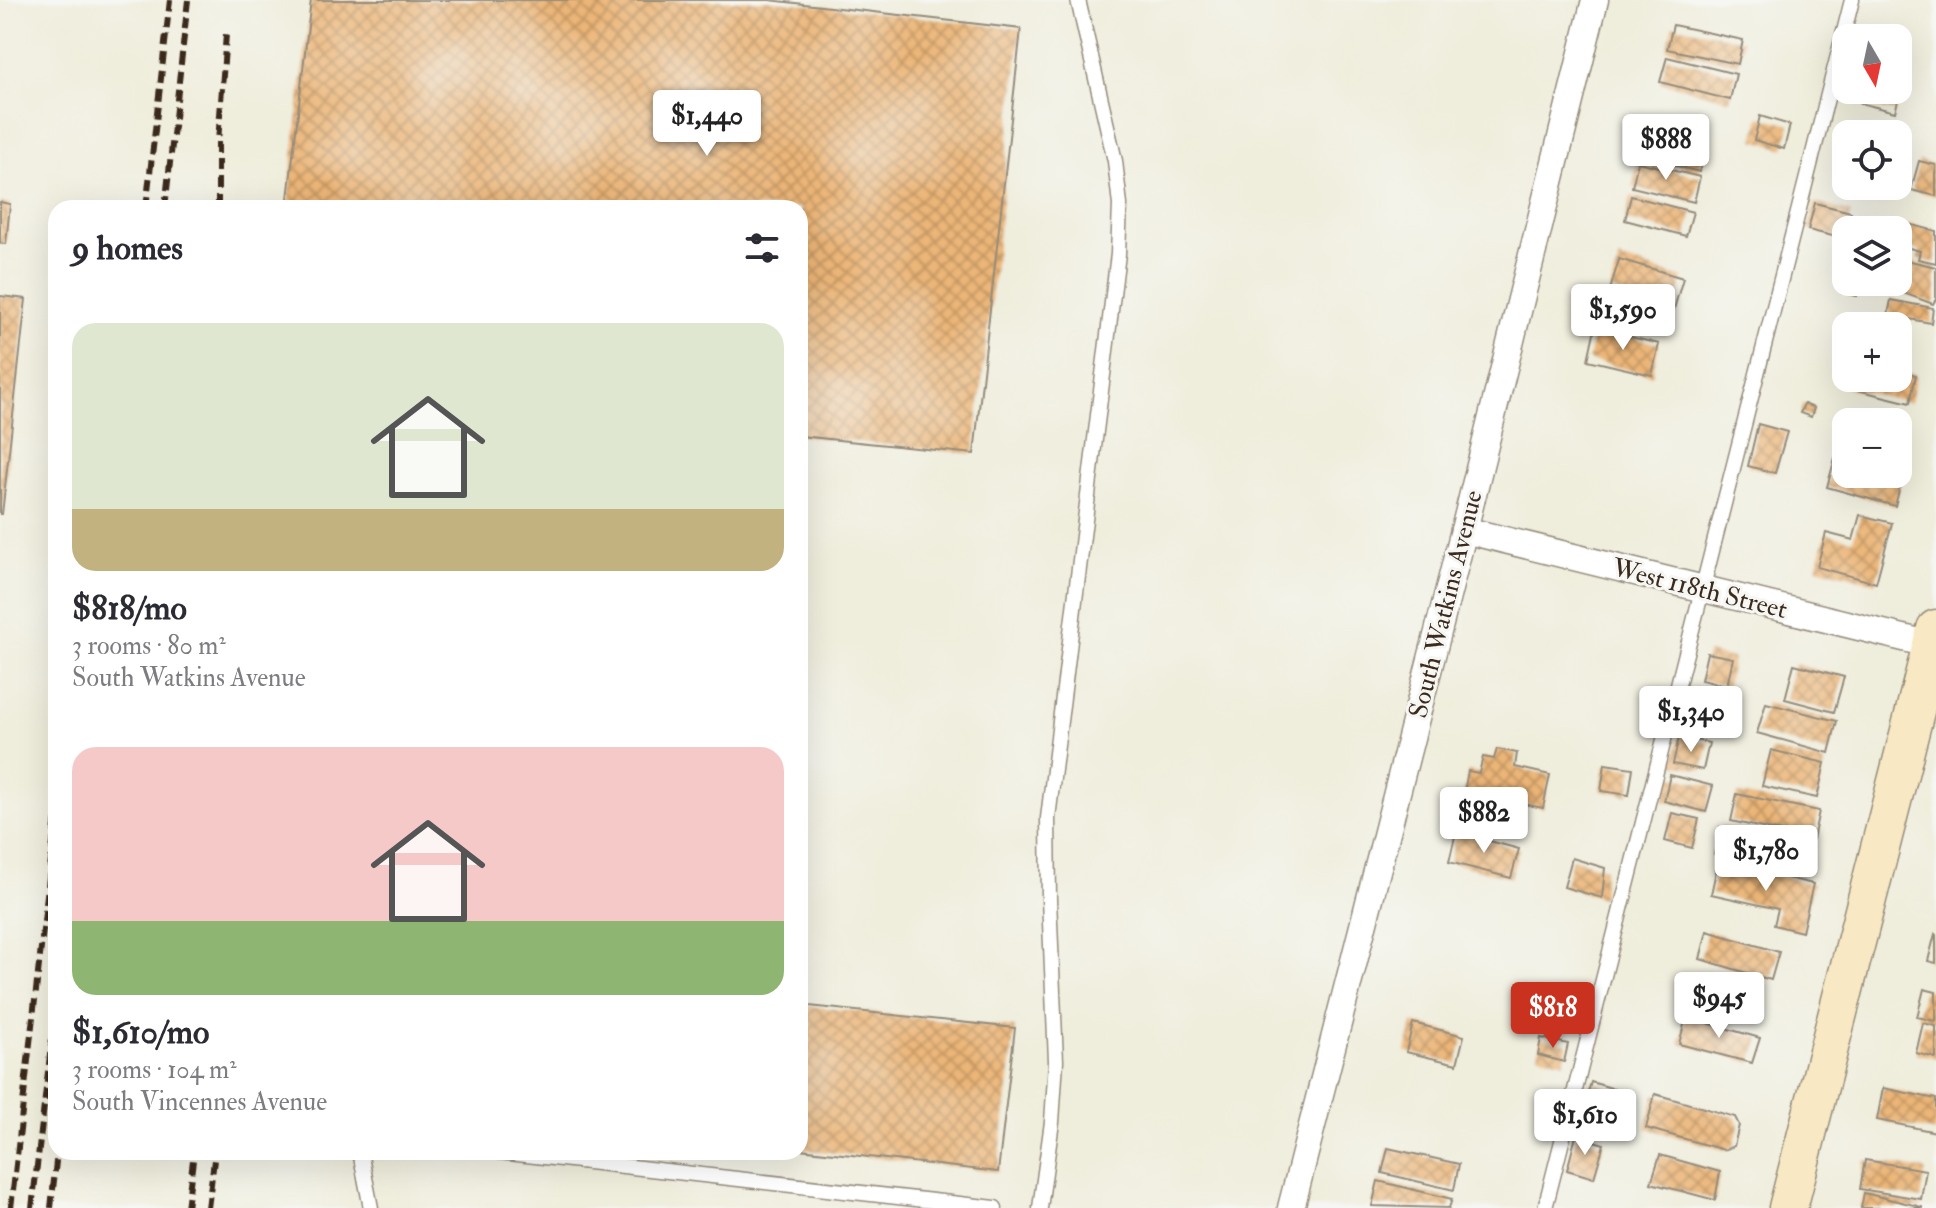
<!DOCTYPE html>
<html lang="en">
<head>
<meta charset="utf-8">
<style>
  body { margin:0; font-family:"IM FELL Double Pica",serif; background:#f2f2f3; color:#2b2b33; height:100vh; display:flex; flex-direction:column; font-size:30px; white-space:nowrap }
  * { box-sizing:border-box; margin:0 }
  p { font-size:26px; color:#7c7c81 }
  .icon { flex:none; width:44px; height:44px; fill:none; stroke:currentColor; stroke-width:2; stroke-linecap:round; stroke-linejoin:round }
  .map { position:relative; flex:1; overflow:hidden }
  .sheet { position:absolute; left:48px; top:200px; width:760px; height:960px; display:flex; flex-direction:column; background:#fff; border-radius:24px; box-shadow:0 8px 32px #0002 }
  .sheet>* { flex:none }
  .needle { width:52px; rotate:171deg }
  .controls { position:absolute; left:1832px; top:24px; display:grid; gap:16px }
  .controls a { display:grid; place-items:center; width:80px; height:80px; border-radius:16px; background:#fff; box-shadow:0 8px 32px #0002; font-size:40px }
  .price { position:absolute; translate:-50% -68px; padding:0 18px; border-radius:8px; background:#fff; color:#222; font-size:26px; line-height:52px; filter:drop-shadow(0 2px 4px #0008) }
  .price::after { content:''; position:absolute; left:50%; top:48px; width:24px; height:18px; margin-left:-12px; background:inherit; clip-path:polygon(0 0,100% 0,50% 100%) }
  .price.on { background:#c8321e; color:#fff }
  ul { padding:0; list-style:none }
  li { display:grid; align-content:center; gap:16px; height:424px; padding:0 24px }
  li span { display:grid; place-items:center; height:248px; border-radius:24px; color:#555 }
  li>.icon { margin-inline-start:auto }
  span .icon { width:144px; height:144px; fill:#fffc; stroke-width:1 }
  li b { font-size:34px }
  h2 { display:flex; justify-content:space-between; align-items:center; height:96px; padding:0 24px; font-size:34px }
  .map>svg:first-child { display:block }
  .building { fill:url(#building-cross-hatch) }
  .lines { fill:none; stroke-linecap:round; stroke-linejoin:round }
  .service-casing { stroke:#958c7c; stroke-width:17 }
  .minor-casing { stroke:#958c7c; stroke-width:29 }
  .secondary-casing { stroke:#958c7c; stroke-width:41 }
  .service { stroke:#fff; stroke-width:14 }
  .minor { stroke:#fff; stroke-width:26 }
  .secondary { stroke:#f8e8c3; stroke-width:38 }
  .rail { stroke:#3b2a1e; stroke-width:6; stroke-dasharray:12 6; stroke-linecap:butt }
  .labels { text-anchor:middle; stroke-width:6; stroke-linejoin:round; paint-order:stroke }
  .street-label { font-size:26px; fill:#3b2a1e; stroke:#f6f6f2 }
</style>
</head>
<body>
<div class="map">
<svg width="1936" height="1208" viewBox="0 0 1936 1208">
  <defs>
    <pattern id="building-cross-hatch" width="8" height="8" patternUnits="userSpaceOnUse" patternTransform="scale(2)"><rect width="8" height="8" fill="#ecb678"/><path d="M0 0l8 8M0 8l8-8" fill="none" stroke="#c09462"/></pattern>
  </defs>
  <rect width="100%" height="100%" fill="#f6f6f2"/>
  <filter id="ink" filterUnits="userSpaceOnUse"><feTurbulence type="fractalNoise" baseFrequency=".0125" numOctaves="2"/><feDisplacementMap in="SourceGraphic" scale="16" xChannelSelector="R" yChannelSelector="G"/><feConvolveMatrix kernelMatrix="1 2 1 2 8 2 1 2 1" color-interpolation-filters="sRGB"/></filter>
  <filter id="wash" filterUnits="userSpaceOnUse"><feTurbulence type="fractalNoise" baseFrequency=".006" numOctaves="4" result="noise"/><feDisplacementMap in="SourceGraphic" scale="32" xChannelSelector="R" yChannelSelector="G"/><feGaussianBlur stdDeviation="1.8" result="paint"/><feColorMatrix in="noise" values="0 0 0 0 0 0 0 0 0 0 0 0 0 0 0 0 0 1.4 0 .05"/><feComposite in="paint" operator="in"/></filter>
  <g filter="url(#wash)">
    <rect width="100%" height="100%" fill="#efeddb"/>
    <g id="blocks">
      <!-- building -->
      <g class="building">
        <polygon points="311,0 769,0 1021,29 974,454 800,436 800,208 287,208"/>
        <polygon points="1673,25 1743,40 1738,64 1667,49"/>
        <polygon points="1667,57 1736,74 1730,100 1660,82"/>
        <polygon points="1898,84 1902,85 1895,112 1860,103 1863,90 1898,90"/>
        <polygon points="1760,116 1790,125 1784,149 1754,140"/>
        <polygon points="1634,121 1694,138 1692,146 1705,150 1699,172 1626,152"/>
        <polygon points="1841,133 1846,135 1846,153 1837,151"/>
        <polygon points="1919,161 1936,165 1936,196 1911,190"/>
        <polygon points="1638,162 1700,177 1694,202 1632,187"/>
        <polygon points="1631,196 1693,212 1686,236 1625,220"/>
        <polygon points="0,202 10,204 6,244 0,243"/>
        <polygon points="1815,203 1851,212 1845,239 1808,230"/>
        <polygon points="1908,224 1936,231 1936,263 1918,259 1920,251 1902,246"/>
        <polygon points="1898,258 1936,267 1936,299 1933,304 1890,288 1892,282 1898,282"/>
        <polygon points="1619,259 1683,278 1674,309 1610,290"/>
        <polygon points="1844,283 1859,286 1857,296 1842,293"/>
        <polygon points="0,296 26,299 2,514 0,514"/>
        <polygon points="1891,300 1933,308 1931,323 1888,315"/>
        <polygon points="1595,328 1659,344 1652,375 1588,360"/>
        <polygon points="1843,359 1846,359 1846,378 1898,378 1898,371 1916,375 1910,403 1837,385"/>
        <polygon points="1804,404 1814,408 1811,417 1800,413"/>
        <polygon points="1758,424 1787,432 1775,473 1748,466"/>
        <polygon points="1835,458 1846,460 1846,474 1903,475 1895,506 1827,487"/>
        <polygon points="1860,515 1892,523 1876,583 1817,567 1826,533 1853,540"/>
        <polygon points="1707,653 1733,658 1727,686 1701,680"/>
        <polygon points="1794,664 1844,677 1834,712 1785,699"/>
        <polygon points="1766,703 1837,721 1829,753 1757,733"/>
        <polygon points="1679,737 1709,743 1703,770 1673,764"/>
        <polygon points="1497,749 1517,753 1515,767 1550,775 1543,808 1464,792 1468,771 1479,773 1483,757 1494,759"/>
        <polygon points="1771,750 1825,763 1817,798 1762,786"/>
        <polygon points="1605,764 1633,768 1629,795 1601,791"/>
        <polygon points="1670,775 1713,786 1706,812 1664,801"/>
        <polygon points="1737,794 1819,811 1813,839 1731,821"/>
        <polygon points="1672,813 1699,819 1692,848 1665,841"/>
        <polygon points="1720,827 1809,846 1803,873 1714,854"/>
        <polygon points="1456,832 1519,849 1511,878 1449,862"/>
        <polygon points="1572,858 1605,868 1602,898 1564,887"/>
        <polygon points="1718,862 1813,884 1802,932 1774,925 1778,909 1711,894"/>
        <polygon points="1707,931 1779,952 1771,980 1700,959"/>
        <polygon points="1935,934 1936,935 1936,963 1928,961"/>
        <polygon points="1924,989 1936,992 1936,1021 1917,1017"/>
        <polygon points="800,1005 1015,1028 998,1172 800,1149"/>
        <polygon points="1686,1017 1760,1038 1752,1063 1679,1044"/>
        <polygon points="1413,1023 1464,1036 1457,1064 1406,1052"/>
        <polygon points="1923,1023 1936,1026 1936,1058 1916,1053"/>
        <polygon points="1541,1038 1568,1044 1564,1062 1538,1055"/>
        <polygon points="1591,1082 1618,1090 1609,1121 1582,1113"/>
        <polygon points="1883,1088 1936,1099 1936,1132 1877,1120"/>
        <polygon points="1655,1094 1735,1117 1739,1125 1734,1146 1724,1150 1646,1128"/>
        <polygon points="1576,1136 1604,1144 1594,1178 1567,1170"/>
        <polygon points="1388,1148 1459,1164 1454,1190 1382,1173"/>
        <polygon points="1660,1155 1720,1172 1715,1200 1651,1183"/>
        <polygon points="1865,1160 1926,1170 1921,1199 1860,1189"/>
        <polygon points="1378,1181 1452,1199 1449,1208 1372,1206"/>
        <polygon points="1864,1193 1922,1207 1922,1208 1861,1208"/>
      </g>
    </g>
  </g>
  <g filter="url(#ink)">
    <use href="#blocks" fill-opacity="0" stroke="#958c7c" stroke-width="2"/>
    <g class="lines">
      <defs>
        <g id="service">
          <polyline points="360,1152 371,1208"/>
          <polyline points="499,1152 995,1208"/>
          <polyline points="1040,1208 1052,1122 1056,1061 1049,899 1048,818 1118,254 1120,205 1115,161 1078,0"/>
          <polyline points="1545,1208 1852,0"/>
        </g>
        <g id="minor">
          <polyline points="1464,530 1936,646"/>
          <polyline points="1291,1208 1464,530 1595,0"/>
        </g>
        <polyline id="secondary" points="1788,1208 1936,629"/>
      </defs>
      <!-- service casing -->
      <use href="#service" class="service-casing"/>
      <!-- minor casing -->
      <use href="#minor" class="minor-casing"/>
      <!-- secondary casing -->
      <use href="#secondary" class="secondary-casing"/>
      <!-- service -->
      <use href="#service" class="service"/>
      <!-- minor -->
      <use href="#minor" class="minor"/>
      <!-- secondary -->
      <use href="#secondary" class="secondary"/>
      <!-- rail -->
      <g class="rail">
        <polyline points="146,208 170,0"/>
        <polyline points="165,208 188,0"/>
        <polyline points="218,208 218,142 226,34"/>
        <polyline points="11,1208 56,817"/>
        <polyline points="32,1208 56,1004"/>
        <polyline points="51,1208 57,1152"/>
        <polyline points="187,1208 194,1152"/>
        <polyline points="208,1208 215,1152"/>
      </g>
    </g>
  </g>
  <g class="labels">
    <!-- street labels -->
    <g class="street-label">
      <text transform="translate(1700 588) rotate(14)" y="9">West 118th Street</text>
      <text transform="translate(1445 604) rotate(-76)" y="9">South Watkins Avenue</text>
    </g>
  </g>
</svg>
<div class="controls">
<a><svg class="needle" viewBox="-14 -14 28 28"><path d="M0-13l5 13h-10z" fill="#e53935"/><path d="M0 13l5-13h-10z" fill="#7c7c81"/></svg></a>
<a><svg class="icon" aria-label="locate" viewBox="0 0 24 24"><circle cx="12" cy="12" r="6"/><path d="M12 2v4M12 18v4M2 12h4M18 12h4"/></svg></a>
<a><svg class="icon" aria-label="layers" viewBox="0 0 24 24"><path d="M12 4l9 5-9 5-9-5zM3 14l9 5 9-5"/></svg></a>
<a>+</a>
<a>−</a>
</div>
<b class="price" style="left:707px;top:158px">$1,440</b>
<b class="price" style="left:1666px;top:182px">$888</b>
<b class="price" style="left:1623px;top:352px">$1,590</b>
<b class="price" style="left:1691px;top:754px">$1,340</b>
<b class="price" style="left:1484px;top:855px">$882</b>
<b class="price" style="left:1766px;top:893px">$1,780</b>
<b class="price" style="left:1719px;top:1040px">$945</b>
<b class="price on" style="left:1553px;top:1050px">$818</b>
<b class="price" style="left:1585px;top:1157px">$1,610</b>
<section class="sheet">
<h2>9 homes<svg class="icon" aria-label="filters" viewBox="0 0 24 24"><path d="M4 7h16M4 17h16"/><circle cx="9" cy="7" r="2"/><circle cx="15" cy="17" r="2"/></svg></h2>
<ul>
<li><span style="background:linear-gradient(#dfe7d0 75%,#c2b280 0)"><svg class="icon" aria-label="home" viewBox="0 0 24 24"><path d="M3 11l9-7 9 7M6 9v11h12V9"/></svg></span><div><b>$818/mo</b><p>3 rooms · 80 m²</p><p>South Watkins Avenue</p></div></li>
<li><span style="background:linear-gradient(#f6c9c9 70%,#8fb573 0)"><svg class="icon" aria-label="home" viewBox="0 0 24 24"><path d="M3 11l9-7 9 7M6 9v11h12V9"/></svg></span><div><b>$1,610/mo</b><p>3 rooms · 104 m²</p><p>South Vincennes Avenue</p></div></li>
</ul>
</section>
</div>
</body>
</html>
